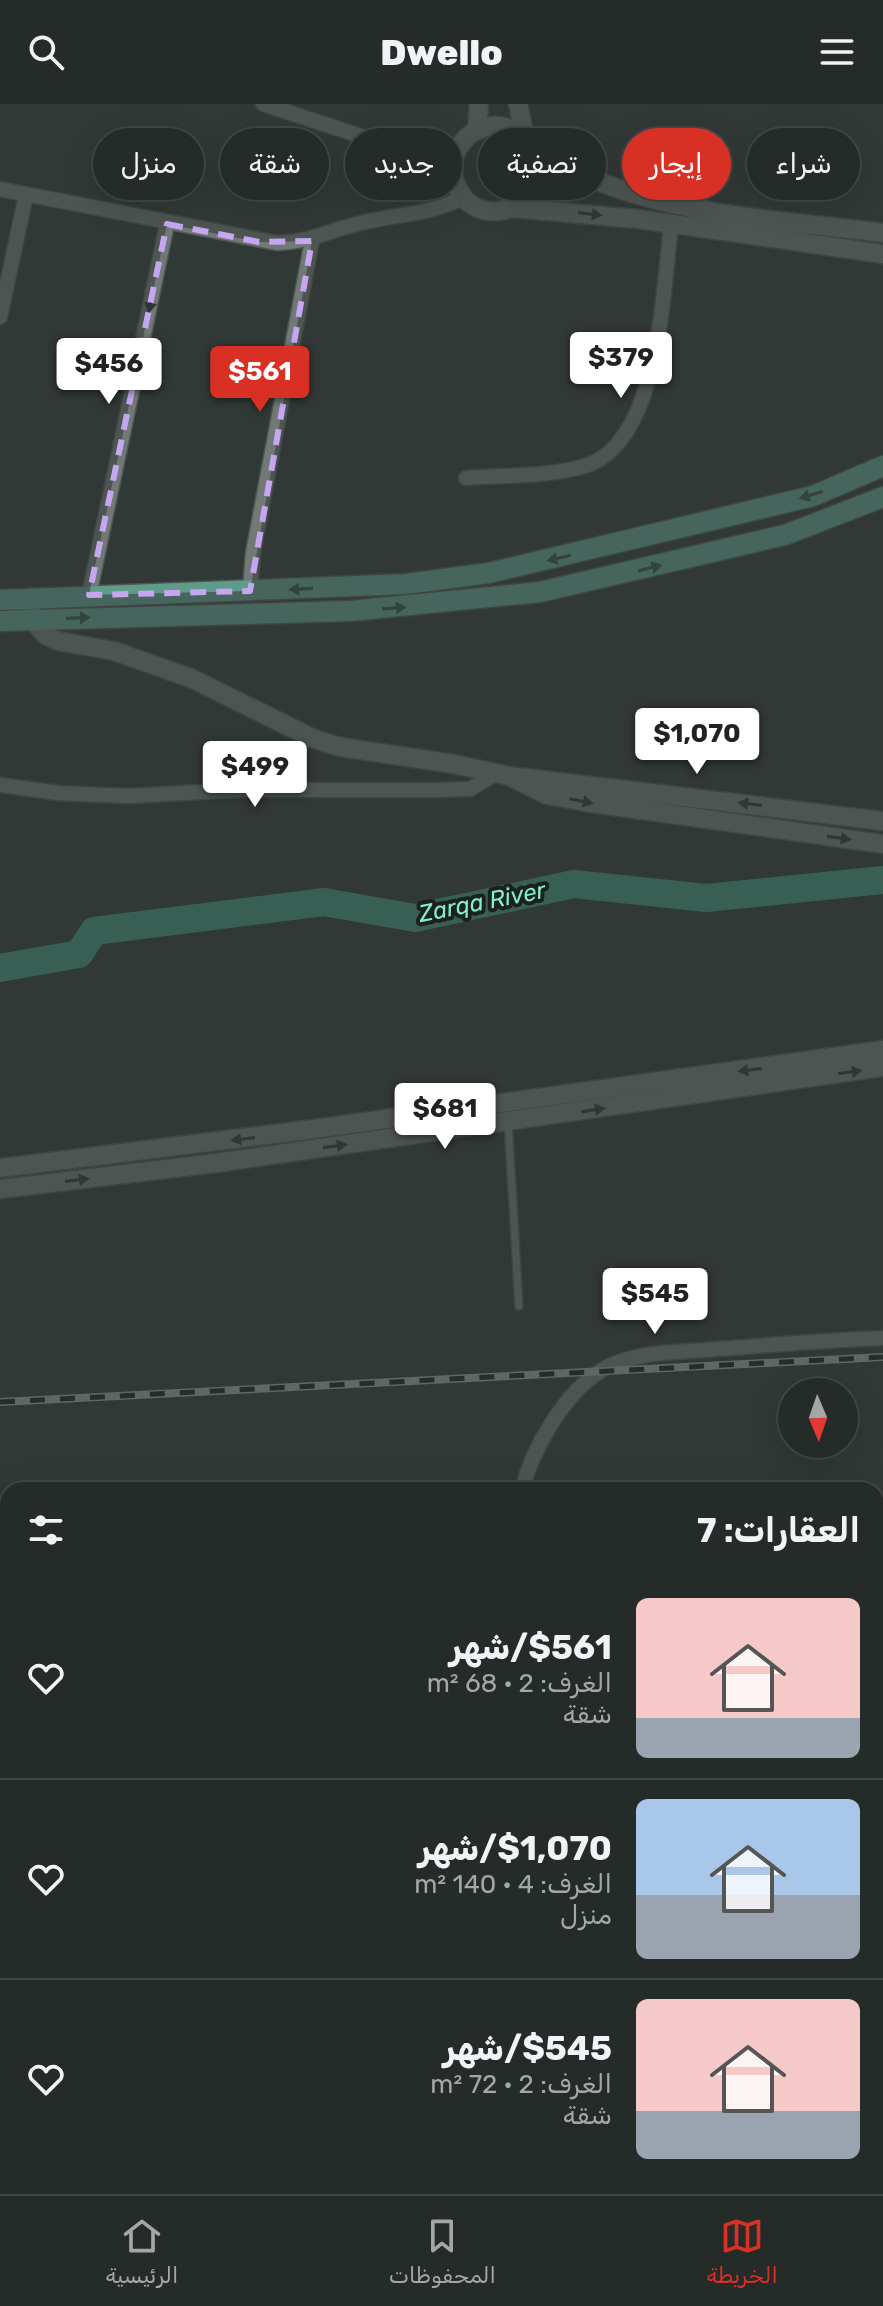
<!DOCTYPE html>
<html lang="ar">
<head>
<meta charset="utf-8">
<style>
  body { margin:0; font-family:Rubik,"Noto Naskh Arabic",sans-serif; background:#2d3330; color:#f1f3f6; direction:rtl; height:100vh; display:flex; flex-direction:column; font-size:30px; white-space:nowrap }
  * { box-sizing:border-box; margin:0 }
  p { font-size:26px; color:#a3a7a8 }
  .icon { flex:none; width:44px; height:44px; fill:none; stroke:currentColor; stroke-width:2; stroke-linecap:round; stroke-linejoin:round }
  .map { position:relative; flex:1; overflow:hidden; direction:ltr }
  .side { position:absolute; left:0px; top:1378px; width:884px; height:712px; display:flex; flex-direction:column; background:#252b28; border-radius:24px 24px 0 0; box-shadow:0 8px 32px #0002,0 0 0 2px #424745; direction:rtl }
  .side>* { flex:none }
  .hud { position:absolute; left:24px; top:24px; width:836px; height:72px; direction:rtl; display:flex; gap:16px }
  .needle { width:52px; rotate:178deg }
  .controls { position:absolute; left:778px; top:1274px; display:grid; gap:16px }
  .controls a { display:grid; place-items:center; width:80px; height:80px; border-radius:50%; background:#252b28; box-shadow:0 8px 32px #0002,0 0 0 2px #424745; font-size:40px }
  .price { position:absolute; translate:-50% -68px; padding:0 18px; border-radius:8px; background:#fff; color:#222; font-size:26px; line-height:52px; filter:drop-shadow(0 2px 4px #0008) }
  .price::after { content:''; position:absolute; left:50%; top:48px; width:24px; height:18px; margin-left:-12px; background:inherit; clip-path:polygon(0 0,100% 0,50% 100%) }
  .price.current { background:#d93025; color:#fff }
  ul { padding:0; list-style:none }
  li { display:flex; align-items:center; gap:24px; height:200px; padding:0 24px }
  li+li { border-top:2px solid #424745 }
  li span { display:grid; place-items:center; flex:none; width:224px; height:160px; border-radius:12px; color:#555 }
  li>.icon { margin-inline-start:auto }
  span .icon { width:96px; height:96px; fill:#fffc; stroke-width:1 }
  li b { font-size:34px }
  h2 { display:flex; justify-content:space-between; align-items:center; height:96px; padding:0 24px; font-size:34px }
  .tag { padding:0 28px; border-radius:36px; background:#252b28; box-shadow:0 8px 32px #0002,0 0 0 2px #424745; font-size:28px; line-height:72px }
  .tag.current { background:#d93025; color:#fff }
  header { display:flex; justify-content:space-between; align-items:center; height:104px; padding:0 24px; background:#252b28; font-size:36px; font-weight:800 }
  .tabs { display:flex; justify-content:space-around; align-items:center; height:112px; border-top:2px solid #424745; background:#252b28; font-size:22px; color:#a3a7a8 }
  .tabs a { display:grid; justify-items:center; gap:4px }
  .tabs .current { color:#d93025 }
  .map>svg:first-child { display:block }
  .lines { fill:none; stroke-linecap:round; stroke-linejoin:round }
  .river { stroke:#428f79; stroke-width:28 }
  .service-casing { stroke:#4e5653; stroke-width:10 }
  .minor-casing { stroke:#4e5653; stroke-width:17 }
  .tertiary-casing { stroke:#4e5653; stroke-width:21 }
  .primary-casing { stroke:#4e5653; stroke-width:23 }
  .path { stroke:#6c7370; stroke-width:3; stroke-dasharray:6 6; stroke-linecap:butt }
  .service { stroke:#707976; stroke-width:7 }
  .minor { stroke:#707976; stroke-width:14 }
  .tertiary { stroke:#707976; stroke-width:18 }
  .primary { stroke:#5f9b89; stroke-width:20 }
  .rail-casing { stroke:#989e9c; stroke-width:8 }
  .rail { stroke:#1c201e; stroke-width:5; stroke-dasharray:15; stroke-linecap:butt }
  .oneway { fill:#313634 }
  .oneway2 { fill:#375149 }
  .marked { fill:none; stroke:#c6a6f0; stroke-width:6; stroke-dasharray:16 10; stroke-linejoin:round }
  .labels { text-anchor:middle; stroke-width:8; stroke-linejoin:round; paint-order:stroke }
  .water-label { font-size:24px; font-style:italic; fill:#7fefcd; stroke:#1c201e }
</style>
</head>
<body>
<header><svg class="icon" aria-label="menu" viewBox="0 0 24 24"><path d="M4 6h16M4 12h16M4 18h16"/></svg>Dwello<svg class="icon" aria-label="search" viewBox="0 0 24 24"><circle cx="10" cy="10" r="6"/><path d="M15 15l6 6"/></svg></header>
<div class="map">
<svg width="883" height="2090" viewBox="0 0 883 2090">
  <rect width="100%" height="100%" fill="#313936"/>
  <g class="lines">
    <!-- river -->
    <polyline class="river" points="0,864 79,850 94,827 324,798 415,814 574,780 706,794 883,776"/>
    <defs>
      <polyline id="service" points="508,1017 519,1202"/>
      <g id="minor">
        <polyline points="263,0 391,42 453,57"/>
        <path d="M 0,85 L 277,139 C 311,138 330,126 361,119 C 397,110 430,111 464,93"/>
        <polyline points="0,213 26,91"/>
        <path d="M 466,374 C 505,371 551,373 588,361 C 660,335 663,185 671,121"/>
        <polyline points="250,487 253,449 312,137"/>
        <polyline points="89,491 167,120"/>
        <polyline points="0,681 58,689 128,692 238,686 440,686 470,685 497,669"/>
        <path d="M 522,1386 C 532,1345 565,1288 602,1266 C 635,1246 680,1249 717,1245 C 772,1241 827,1236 883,1234"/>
        <polyline points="876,1452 883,1455"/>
        <polyline points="0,1725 8,1721"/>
        <polyline points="0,1789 8,1793"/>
        <polyline points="0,2062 8,2068"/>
        <polyline points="876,2066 883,2069"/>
        <polyline points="26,2082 36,2090"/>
        <polyline points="309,2082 317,2090"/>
        <polyline points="475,2082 482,2090"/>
        <polyline points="735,2082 736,2090"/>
        <polyline points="401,2090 401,2082"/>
      </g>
      <g id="tertiary">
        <polyline points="518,0 525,33"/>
        <polyline points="477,26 479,0"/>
        <path d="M 533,43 C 556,102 478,133 456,81 C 445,55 463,26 491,22 C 499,21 507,23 514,26 C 522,30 526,37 532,42 C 552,59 584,72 608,81 C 694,113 792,117 883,129"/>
        <polyline points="512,104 638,115 883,150"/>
        <polyline points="32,493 31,515 47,532 58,537 114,547 193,575 314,635 340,643 454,660 509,672 883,717"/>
        <polyline points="511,673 547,691 585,698 883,740"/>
        <polyline points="0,1064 314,1025 883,946"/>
        <polyline points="0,1085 216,1059 883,963"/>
      </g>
      <g id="primary">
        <polyline points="0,496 406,480 489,469 813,392 883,362"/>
        <polyline points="0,517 350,507 540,488 785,431 883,393"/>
      </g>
    </defs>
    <!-- service casing -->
    <use href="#service" class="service-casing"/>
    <!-- minor casing -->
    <use href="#minor" class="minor-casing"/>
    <!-- tertiary casing -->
    <use href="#tertiary" class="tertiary-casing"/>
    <!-- primary casing -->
    <use href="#primary" class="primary-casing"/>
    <!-- path -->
    <polyline class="path" points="876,1775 883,1782"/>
    <!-- service -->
    <use href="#service" class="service"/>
    <!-- minor -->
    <use href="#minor" class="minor"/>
    <!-- tertiary -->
    <use href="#tertiary" class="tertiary"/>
    <!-- primary -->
    <use href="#primary" class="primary"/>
    <defs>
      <polyline id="rail" points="0,1298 883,1253"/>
    </defs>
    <!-- rail casing -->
    <use href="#rail" class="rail-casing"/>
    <!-- rail -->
    <use href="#rail" class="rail"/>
  </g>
  <!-- one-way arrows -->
  <defs><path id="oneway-solid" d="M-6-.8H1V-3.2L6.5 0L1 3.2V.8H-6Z" transform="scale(2)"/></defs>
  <g class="oneway">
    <use href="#oneway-solid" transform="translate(590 110) rotate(7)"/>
    <use href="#oneway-solid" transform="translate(151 197) rotate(102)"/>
    <use href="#oneway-solid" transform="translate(581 697) rotate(11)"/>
    <use href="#oneway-solid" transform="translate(750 700) rotate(-173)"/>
    <use href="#oneway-solid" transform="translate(839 734) rotate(8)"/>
    <use href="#oneway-solid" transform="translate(750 966) rotate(172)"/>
    <use href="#oneway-solid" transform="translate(850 968) rotate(-8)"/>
    <use href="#oneway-solid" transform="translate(593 1006) rotate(-9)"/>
    <use href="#oneway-solid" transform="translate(243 1035) rotate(173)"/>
    <use href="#oneway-solid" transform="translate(335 1042) rotate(-8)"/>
    <use href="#oneway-solid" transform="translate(77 1076) rotate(-7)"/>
  </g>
  <g class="oneway2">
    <use href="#oneway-solid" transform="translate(811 391) rotate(163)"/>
    <use href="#oneway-solid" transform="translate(559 454) rotate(167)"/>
    <use href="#oneway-solid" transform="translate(650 464) rotate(-14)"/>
    <use href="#oneway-solid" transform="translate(301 485) rotate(177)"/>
    <use href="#oneway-solid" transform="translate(394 504) rotate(-4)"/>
    <use href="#oneway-solid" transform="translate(78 514) rotate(-2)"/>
  </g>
  <!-- marked area -->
  <path d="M0 0H883V2090H0ZM 167,120 L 259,138 L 312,137 L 250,487 L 89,491 Z" fill="#313936" fill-opacity=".55" fill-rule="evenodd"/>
  <path class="marked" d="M 167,120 L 259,138 L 312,137 L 250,487 L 89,491 Z"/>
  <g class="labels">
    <!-- water labels -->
    <g class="water-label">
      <text transform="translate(482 798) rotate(-11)" y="8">Zarqa River</text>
    </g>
  </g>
</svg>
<div class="controls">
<a><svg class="needle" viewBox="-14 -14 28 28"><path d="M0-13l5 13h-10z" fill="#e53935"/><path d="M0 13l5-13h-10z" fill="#a3a7a8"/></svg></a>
</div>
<b class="price" style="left:621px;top:296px">$379</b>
<b class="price" style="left:109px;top:302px">$456</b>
<b class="price current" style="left:260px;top:310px">$561</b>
<b class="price" style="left:697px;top:672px">$1,070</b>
<b class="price" style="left:255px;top:705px">$499</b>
<b class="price" style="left:445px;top:1047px">$681</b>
<b class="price" style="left:655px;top:1232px">$545</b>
<div class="hud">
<a class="tag">شراء</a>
<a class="tag current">إيجار</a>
<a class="tag">تصفية</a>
<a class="tag">جديد</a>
<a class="tag">شقة</a>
<a class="tag">منزل</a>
</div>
<section class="side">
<h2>العقارات: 7<svg class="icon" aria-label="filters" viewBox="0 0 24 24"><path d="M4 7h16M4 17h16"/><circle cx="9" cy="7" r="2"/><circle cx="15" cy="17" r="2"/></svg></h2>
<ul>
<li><span style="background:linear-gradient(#f6c9c9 75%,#9aa5b1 0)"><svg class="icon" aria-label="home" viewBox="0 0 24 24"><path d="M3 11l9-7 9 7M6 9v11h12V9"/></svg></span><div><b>$561/شهر</b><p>الغرف: 2 · 68 m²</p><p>شقة</p></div><svg class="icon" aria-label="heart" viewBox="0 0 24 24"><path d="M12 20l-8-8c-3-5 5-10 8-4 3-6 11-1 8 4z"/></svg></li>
<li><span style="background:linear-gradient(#a9c7e8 60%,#9aa5b1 0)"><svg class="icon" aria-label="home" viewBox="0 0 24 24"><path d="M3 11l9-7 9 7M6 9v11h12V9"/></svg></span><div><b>$1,070/شهر</b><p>الغرف: 4 · 140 m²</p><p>منزل</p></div><svg class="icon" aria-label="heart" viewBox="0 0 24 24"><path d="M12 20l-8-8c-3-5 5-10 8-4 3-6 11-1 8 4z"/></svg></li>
<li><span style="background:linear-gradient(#f6c9c9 70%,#9aa5b1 0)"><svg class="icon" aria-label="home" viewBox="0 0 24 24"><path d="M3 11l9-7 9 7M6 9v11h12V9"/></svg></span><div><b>$545/شهر</b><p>الغرف: 2 · 72 m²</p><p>شقة</p></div><svg class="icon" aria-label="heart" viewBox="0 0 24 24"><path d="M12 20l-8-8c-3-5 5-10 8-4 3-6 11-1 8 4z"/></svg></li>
</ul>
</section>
</div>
<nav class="tabs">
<a class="current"><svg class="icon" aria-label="map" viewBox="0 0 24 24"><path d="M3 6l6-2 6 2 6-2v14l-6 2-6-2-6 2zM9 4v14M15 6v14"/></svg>الخريطة</a>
<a><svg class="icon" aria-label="saved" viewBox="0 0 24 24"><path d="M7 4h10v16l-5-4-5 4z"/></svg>المحفوظات</a>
<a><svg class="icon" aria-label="home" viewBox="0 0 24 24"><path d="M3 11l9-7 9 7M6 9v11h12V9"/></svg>الرئيسية</a>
</nav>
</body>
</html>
